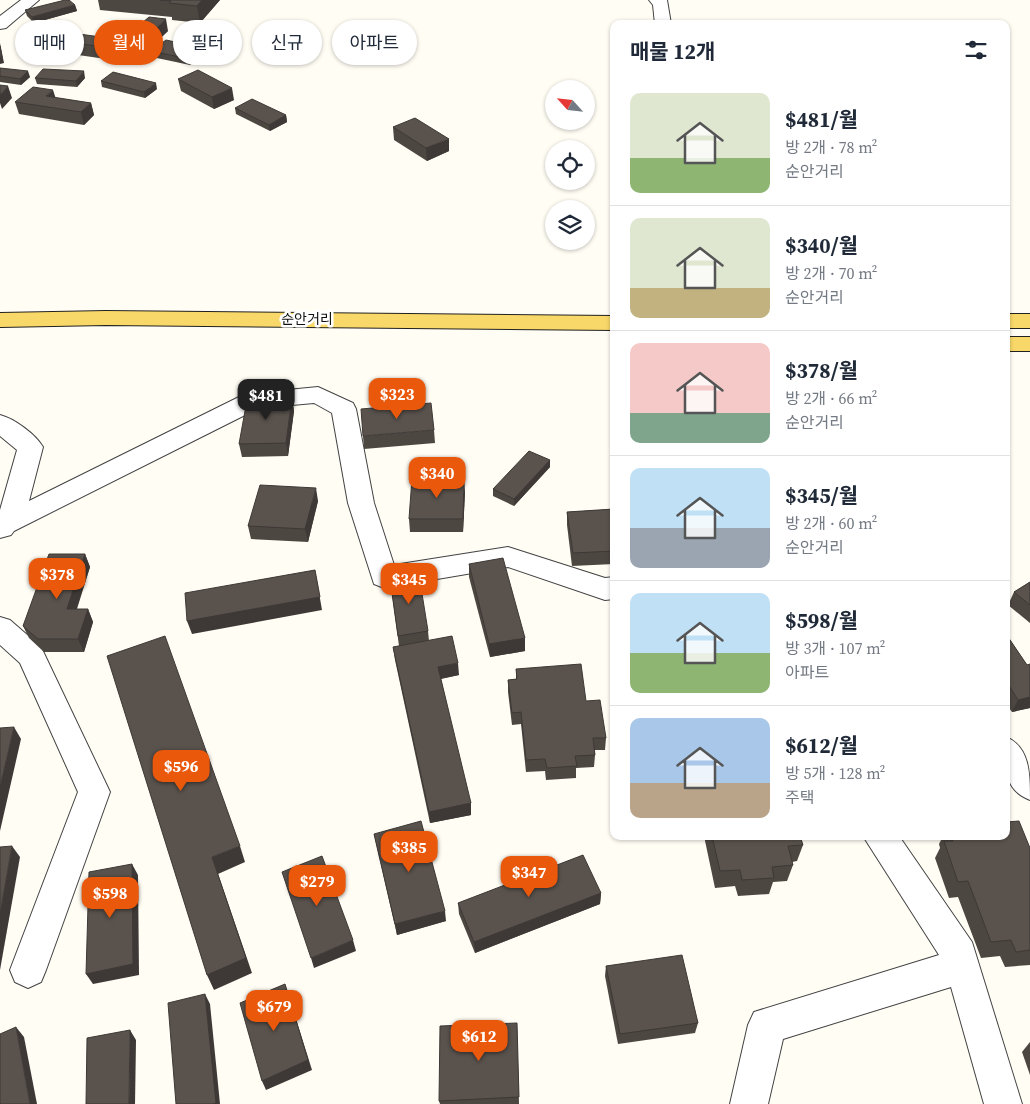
<!DOCTYPE html>
<html lang="ko">
<head>
<meta charset="utf-8">
<style>
  body { margin:0; font-family:"Source Serif 4","Noto Sans KR",serif; background:#f2f2f3; color:#1f2937; height:100vh; display:flex; flex-direction:column; font-size:19px; white-space:nowrap }
  * { box-sizing:border-box; margin:0 }
  p { font-size:16px; color:#747a83 }
  .icon { flex:none; width:28px; height:28px; fill:none; stroke:currentColor; stroke-width:2; stroke-linecap:round; stroke-linejoin:round }
  .map { position:relative; flex:1; overflow:hidden }
  .sheet { position:absolute; left:610px; top:20px; width:400px; height:820px; display:flex; flex-direction:column; background:#fff; border-radius:10px; box-shadow:0 1px 4px #0004 }
  .sheet>* { flex:none }
  .guide { position:absolute; left:15px; top:20px; width:475px; height:45px; display:flex; gap:10px }
  .needle { width:32px; rotate:297deg }
  .buttons { position:absolute; left:545px; top:80px; display:grid; gap:10px }
  .buttons a { display:grid; place-items:center; width:50px; height:50px; border-radius:50%; background:#fff; box-shadow:0 1px 4px #0004; font-size:25px }
  .price { position:absolute; translate:-50% -42px; padding:0 11px; border-radius:10px; background:#ea580c; color:#fff; font-size:16px; line-height:32px; filter:drop-shadow(0 1px 2px #0008) }
  .price::after { content:''; position:absolute; left:50%; top:30px; width:15px; height:11px; margin-left:-8px; background:inherit; clip-path:polygon(0 0,100% 0,50% 100%) }
  .price.active { background:#222; color:#fff }
  ul { padding:0; list-style:none }
  li { display:flex; align-items:center; gap:15px; height:125px; padding:0 20px }
  li+li { border-top:1px solid #e0e1e3 }
  li span { display:grid; place-items:center; flex:none; width:140px; height:100px; border-radius:10px; color:#555 }
  li>.icon { margin-inline-start:auto }
  span .icon { width:60px; height:60px; fill:#fffc; stroke-width:1 }
  li b { font-size:21px }
  h2 { display:flex; justify-content:space-between; align-items:center; height:60px; padding:0 20px; font-size:21px }
  .pill { padding:0 18px; border-radius:22px; background:#fff; box-shadow:0 1px 4px #0004; font-size:18px; line-height:45px }
  .pill.active { background:#ea580c; color:#fff }
  .map>svg:first-child { display:block }
  .lines { fill:none; stroke-linecap:round; stroke-linejoin:round }
  .minor-casing { stroke:#434343; stroke-width:2 }
  .tertiary-casing { stroke:#434343; stroke-width:2 }
  .primary-casing { stroke:#212121; stroke-width:2 }
  .minor { fill:#fff; fill-rule:evenodd }
  .tertiary { fill:#fff; fill-rule:evenodd }
  .primary { fill:#f9d86a; fill-rule:evenodd }
  .wall { fill:#4d4742 }
  .shaded-wall { fill:#3e3936 }
  .building { fill:#59524d; stroke:#3e3936 }
  .labels { text-anchor:middle; stroke-width:5; stroke-linejoin:round; paint-order:stroke }
  .street-label { font-size:14px; fill:#101010; stroke:#fff }
</style>
</head>
<body>
<div class="map">
<svg width="1030" height="1104" viewBox="0 0 1030 1104">
  <rect width="100%" height="100%" fill="#fffdf4"/>
  <g class="lines">
    <defs>
      <g id="minor">
        <polygon points="21,0 39,0 6,28 0,29 0,16"/>
        <polygon points="649,0 667,0 671,24 655,24 653,5"/>
        <path d="M 318,387 L 353,403 L 356,409 L 374,503 L 394,565 L 508,547 L 605,578 L 614,577 L 614,599 L 605,600 L 508,567 L 384,588 L 374,584 L 348,503 L 332,413 L 314,403 L 259,408 L 14,531 L 11,535 L 0,538 L 0,510 L 17,450 L 0,436 L 0,415 C 15,419 35,434 43,447 L 29,501 L 245,394 Z"/>
        <polygon points="0,617 10,620 41,647 110,792 46,970 41,982 28,988 15,982 10,970 78,792 20,663 0,645"/>
        <polygon points="863,836 899,836 972,942 1022,1104 984,1104 951,987 783,1039 768,1104 730,1104 748,1025 754,1012 939,955"/>
      </g>
      <path id="tertiary" d="M 1006,737 C 1030,747 1030,774 1030,800 C 1001,789 1006,763 1006,737 Z"/>
      <g id="primary">
        <polygon points="106,311 614,316 614,330 106,325 0,327 0,313"/>
        <rect x="1006" y="314" width="24" height="14"/>
        <rect x="1006" y="337" width="24" height="14"/>
      </g>
    </defs>
    <!-- minor casing -->
    <use href="#minor" class="minor-casing"/>
    <!-- tertiary casing -->
    <use href="#tertiary" class="tertiary-casing"/>
    <!-- primary casing -->
    <use href="#primary" class="primary-casing"/>
    <!-- minor -->
    <use href="#minor" class="minor"/>
    <!-- tertiary -->
    <use href="#tertiary" class="tertiary"/>
    <!-- primary -->
    <use href="#primary" class="primary"/>
  </g>
  <!-- wall -->
  <g class="wall">
    <polygon points="98,0 220,0 200,23 172,20 172,17 100,10"/>
    <polygon points="75,5 77,11 34,23 27,16 25,10"/>
    <polygon points="24,26 61,45 45,50 26,32"/>
    <polygon points="168,31 134,63 64,53 61,41 122,40"/>
    <polygon points="203,48 205,54 190,65 152,57 151,51"/>
    <polygon points="0,68 30,77 21,85 0,82"/>
    <polygon points="35,78 85,78 77,87 37,84"/>
    <polygon points="178,79 234,100 214,109 181,91"/>
    <polygon points="101,81 157,89 145,98 102,87"/>
    <polygon points="55,98 91,103 94,115 84,125 19,114 15,102"/>
    <polygon points="235,108 286,115 287,122 270,131 236,114"/>
    <polygon points="393,127 449,151 427,161 394,140"/>
    <polygon points="292,398 294,411 288,456 242,457 239,444"/>
    <polygon points="434,430 435,443 364,449 363,436"/>
    <polygon points="550,460 550,467 514,506 493,496 493,489"/>
    <polygon points="465,492 463,532 410,532 409,519"/>
    <polygon points="318,501 308,542 251,539 248,526"/>
    <polygon points="614,509 614,564 572,566 567,525 567,512"/>
    <polygon points="85,554 90,567 77,609 88,609 93,622 84,652 44,652 29,638 23,626"/>
    <polygon points="469,564 525,651 490,657 469,577"/>
    <polygon points="390,579 428,631 429,641 459,675 441,679 471,815 430,823 395,660 393,647 399,646"/>
    <polygon points="1030,582 1030,623 1008,605 1014,592"/>
    <polygon points="1006,634 1027,665 1030,664 1030,708 1012,712 1006,704"/>
    <polygon points="516,669 586,701 606,738 605,750 595,750 595,755 594,767 576,768 576,778 546,780 545,771 526,772 521,724 512,725 508,692 508,680 516,679"/>
    <polygon points="374,834 446,921 397,935"/>
    <polygon points="704,836 800,836 803,845 797,861 792,862 793,865 787,881 773,882 769,894 738,896 735,886 715,888"/>
    <polygon points="943,836 1006,836 1030,848 1030,965 1005,967 1000,956 981,958 958,897 949,898 935,858 940,848 939,844"/>
    <polygon points="601,893 600,904 475,953 459,914 458,903"/>
    <polygon points="606,966 698,1023 695,1033 618,1044 605,976"/>
    <polygon points="517,1023 519,1104 440,1104 439,1101"/>
    <polygon points="1030,1042 1030,1075 1022,1052"/>
  </g>
  <!-- shaded-wall -->
  <g class="shaded-wall">
    <polygon points="202,0 220,0 200,23 197,6"/>
    <polygon points="75,5 77,11 34,23 32,17"/>
    <polygon points="166,19 168,31 134,63 131,51"/>
    <polygon points="59,39 61,45 45,50 43,44"/>
    <polygon points="0,43 4,63 0,64"/>
    <polygon points="203,48 205,54 190,65 189,59"/>
    <polygon points="28,71 30,77 21,85 20,79"/>
    <polygon points="84,71 85,78 77,87 76,81"/>
    <polygon points="156,83 157,89 145,98 144,92"/>
    <polygon points="8,86 12,98 2,109 0,103 0,95"/>
    <polygon points="232,88 234,100 214,109 212,97"/>
    <polygon points="53,90 57,102 49,108 46,96"/>
    <polygon points="91,103 94,115 84,125 81,112"/>
    <polygon points="286,115 287,122 270,131 269,125"/>
    <polygon points="449,139 449,151 427,161 426,148"/>
    <polygon points="292,398 294,411 288,456 286,443"/>
    <polygon points="550,460 550,467 514,506 514,499"/>
    <polygon points="464,479 465,492 463,532 463,519"/>
    <polygon points="316,488 318,501 308,542 305,529"/>
    <polygon points="85,554 90,567 72,622 67,609"/>
    <polygon points="315,570 322,610 192,634 187,621"/>
    <polygon points="88,609 93,622 84,652 78,639"/>
    <polygon points="525,638 525,651 490,657 489,644"/>
    <polygon points="458,663 459,675 439,679 438,667"/>
    <polygon points="1030,697 1030,708 1012,712 1018,700"/>
    <polygon points="14,727 21,739 0,831 0,787"/>
    <polygon points="471,803 471,815 430,823 429,812"/>
    <polygon points="12,846 20,857 0,970 0,914"/>
    <polygon points="240,846 245,862 218,874 252,973 214,990 207,975 212,857"/>
    <polygon points="132,864 138,875 139,975 93,984 86,974"/>
    <polygon points="601,893 600,904 475,953 474,942"/>
    <polygon points="445,911 446,921 397,935 395,924"/>
    <polygon points="353,940 356,951 314,968 311,958"/>
    <polygon points="285,984 312,1070 266,1090 262,1081"/>
    <polygon points="205,994 210,1004 220,1104 212,1104"/>
    <polygon points="16,1027 24,1037 37,1104 30,1104"/>
    <polygon points="130,1030 136,1040 135,1104 129,1104"/>
  </g>
  <!-- building -->
  <g class="building">
    <polygon points="65,0 69,0 75,5 32,17 25,10"/>
    <polygon points="160,0 202,0 197,6 169,3 171,1"/>
    <polygon points="149,17 166,19 131,51 61,41 72,33 122,40"/>
    <polygon points="40,22 59,39 43,44 24,26"/>
    <polygon points="166,40 203,48 189,59 151,51"/>
    <polygon points="0,46 2,57 0,57"/>
    <polygon points="0,68 28,71 20,79 0,76"/>
    <polygon points="43,69 84,71 76,81 35,78"/>
    <polygon points="198,70 232,88 212,97 178,79"/>
    <polygon points="113,72 156,83 144,92 101,81"/>
    <polygon points="0,85 8,86 0,95"/>
    <polygon points="33,87 53,90 46,96 91,103 81,112 15,102"/>
    <polygon points="252,99 286,115 269,125 235,108"/>
    <polygon points="415,118 449,139 426,148 393,127"/>
    <polygon points="292,398 286,443 239,444 247,400"/>
    <polygon points="431,403 434,430 363,436 361,409"/>
    <polygon points="529,451 550,460 514,499 493,489"/>
    <polygon points="412,478 464,479 463,519 409,519"/>
    <polygon points="260,485 316,488 305,529 248,526"/>
    <polygon points="614,509 614,551 573,553 567,512"/>
    <polygon points="49,554 85,554 67,609 88,609 78,639 38,639 23,626"/>
    <polygon points="503,558 525,638 489,644 469,564"/>
    <polygon points="315,570 320,597 187,621 185,593"/>
    <polygon points="419,575 428,631 398,636 390,579"/>
    <polygon points="1030,582 1030,605 1014,592"/>
    <polygon points="1006,634 1027,665 1030,664 1030,697 1018,700 1006,681"/>
    <polygon points="165,636 240,846 212,857 246,958 207,975 107,656"/>
    <polygon points="452,636 458,663 438,667 471,803 429,812 393,647"/>
    <polygon points="581,664 586,701 600,700 606,738 593,738 595,755 575,756 577,766 547,768 545,759 526,760 521,712 512,713 508,680 517,679 516,669"/>
    <polygon points="14,727 0,787 0,728"/>
    <polygon points="421,821 445,911 395,924 374,834"/>
    <polygon points="1019,821 1030,848 1030,950 1016,952 1011,940 991,942 968,881 958,882 944,841 953,841 951,836 1006,836 1006,822"/>
    <polygon points="712,836 800,836 803,845 788,846 793,865 772,867 774,878 742,880 740,870 720,871"/>
    <polygon points="12,846 0,914 0,847"/>
    <polygon points="583,855 601,893 474,942 458,903"/>
    <polygon points="322,856 353,940 311,958 282,872"/>
    <polygon points="132,864 133,964 86,974 89,872"/>
    <polygon points="682,955 698,1023 620,1034 606,966"/>
    <polygon points="285,984 308,1060 262,1081 240,1003"/>
    <polygon points="205,994 216,1103 212,1104 176,1104 168,1003"/>
    <polygon points="517,1023 519,1097 439,1101 440,1026"/>
    <polygon points="16,1027 30,1104 0,1104 0,1034"/>
    <polygon points="130,1030 129,1104 86,1104 87,1038"/>
  </g>
  <g class="labels">
    <!-- street labels -->
    <g class="street-label">
      <text x="307" y="324">순안거리</text>
    </g>
  </g>
</svg>
<div class="buttons">
<a><svg class="needle" viewBox="-14 -14 28 28"><path d="M0-13l5 13h-10z" fill="#e53935"/><path d="M0 13l5-13h-10z" fill="#747a83"/></svg></a>
<a><svg class="icon" aria-label="locate" viewBox="0 0 24 24"><circle cx="12" cy="12" r="6"/><path d="M12 2v4M12 18v4M2 12h4M18 12h4"/></svg></a>
<a><svg class="icon" aria-label="layers" viewBox="0 0 24 24"><path d="M12 4l9 5-9 5-9-5zM3 14l9 5 9-5"/></svg></a>
</div>
<b class="price" style="left:397px;top:420px">$323</b>
<b class="price active" style="left:266px;top:421px">$481</b>
<b class="price" style="left:437px;top:499px">$340</b>
<b class="price" style="left:57px;top:600px">$378</b>
<b class="price" style="left:409px;top:605px">$345</b>
<b class="price" style="left:181px;top:792px">$596</b>
<b class="price" style="left:409px;top:873px">$385</b>
<b class="price" style="left:529px;top:898px">$347</b>
<b class="price" style="left:317px;top:907px">$279</b>
<b class="price" style="left:110px;top:919px">$598</b>
<b class="price" style="left:274px;top:1032px">$679</b>
<b class="price" style="left:479px;top:1062px">$612</b>
<div class="guide">
<a class="pill">매매</a>
<a class="pill active">월세</a>
<a class="pill">필터</a>
<a class="pill">신규</a>
<a class="pill">아파트</a>
</div>
<section class="sheet">
<h2>매물 12개<svg class="icon" aria-label="filters" viewBox="0 0 24 24"><path d="M4 7h16M4 17h16"/><circle cx="9" cy="7" r="2"/><circle cx="15" cy="17" r="2"/></svg></h2>
<ul>
<li><span style="background:linear-gradient(#dfe7d0 65%,#8fb573 0)"><svg class="icon" aria-label="home" viewBox="0 0 24 24"><path d="M3 11l9-7 9 7M6 9v11h12V9"/></svg></span><div><b>$481/월</b><p>방 2개 · 78 m²</p><p>순안거리</p></div></li>
<li><span style="background:linear-gradient(#dfe7d0 70%,#c2b280 0)"><svg class="icon" aria-label="home" viewBox="0 0 24 24"><path d="M3 11l9-7 9 7M6 9v11h12V9"/></svg></span><div><b>$340/월</b><p>방 2개 · 70 m²</p><p>순안거리</p></div></li>
<li><span style="background:linear-gradient(#f6c9c9 70%,#7fa58c 0)"><svg class="icon" aria-label="home" viewBox="0 0 24 24"><path d="M3 11l9-7 9 7M6 9v11h12V9"/></svg></span><div><b>$378/월</b><p>방 2개 · 66 m²</p><p>순안거리</p></div></li>
<li><span style="background:linear-gradient(#bfe0f5 60%,#9aa5b1 0)"><svg class="icon" aria-label="home" viewBox="0 0 24 24"><path d="M3 11l9-7 9 7M6 9v11h12V9"/></svg></span><div><b>$345/월</b><p>방 2개 · 60 m²</p><p>순안거리</p></div></li>
<li><span style="background:linear-gradient(#bfe0f5 60%,#8fb573 0)"><svg class="icon" aria-label="home" viewBox="0 0 24 24"><path d="M3 11l9-7 9 7M6 9v11h12V9"/></svg></span><div><b>$598/월</b><p>방 3개 · 107 m²</p><p>아파트</p></div></li>
<li><span style="background:linear-gradient(#a9c7e8 65%,#b9a48a 0)"><svg class="icon" aria-label="home" viewBox="0 0 24 24"><path d="M3 11l9-7 9 7M6 9v11h12V9"/></svg></span><div><b>$612/월</b><p>방 5개 · 128 m²</p><p>주택</p></div></li>
</ul>
</section>
</div>
</body>
</html>
